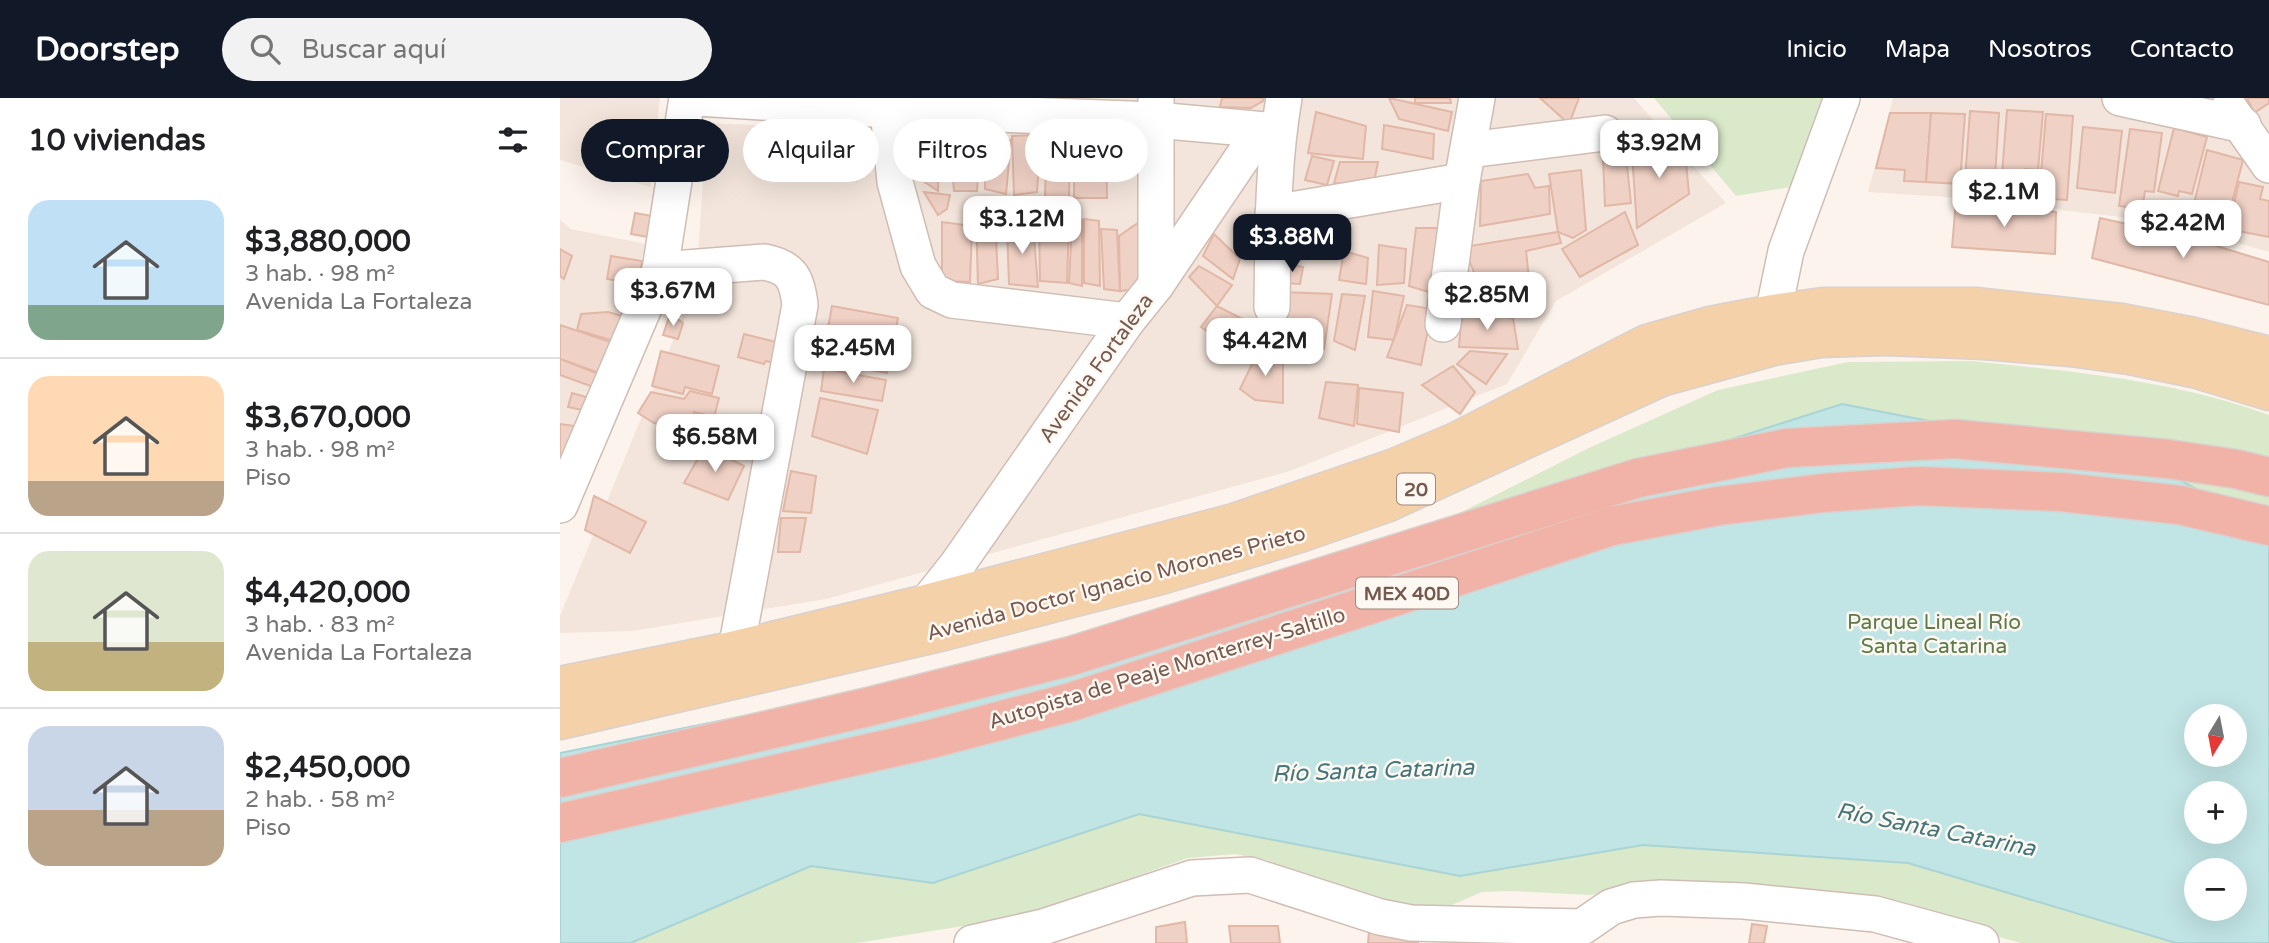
<!DOCTYPE html>
<html lang="es">
<head>
<meta charset="utf-8">
<style>
  body { margin:0; font-family:"Varela Round",sans-serif; background:#f2f2f2; color:#202124; height:100vh; display:flex; flex-direction:column; font-size:26px; white-space:nowrap }
  * { box-sizing:border-box; margin:0 }
  p { font-size:23px; color:#757577 }
  .icon { flex:none; width:38px; height:38px; fill:none; stroke:currentColor; stroke-width:2; stroke-linecap:round; stroke-linejoin:round }
  .map { position:relative; flex:1; overflow:hidden }
  .drawer { display:flex; flex-direction:column; background:#fff; width:560px }
  .drawer>* { flex:none }
  .hud { position:absolute; left:21px; top:21px; width:665px; height:63px; display:flex; gap:14px }
  .needle { width:46px; rotate:190deg }
  .controls { position:absolute; left:1624px; top:606px; display:grid; gap:14px }
  .controls a { display:grid; place-items:center; width:63px; height:63px; border-radius:50%; background:#fff; box-shadow:0 7px 28px #0002; font-size:35px }
  .price { position:absolute; translate:-50% -60px; padding:0 16px; border-radius:14px; background:#fff; color:#222; font-size:23px; line-height:46px; filter:drop-shadow(0 2px 4px #0008) }
  .price::after { content:''; position:absolute; left:50%; top:42px; width:21px; height:16px; margin-left:-10px; background:inherit; clip-path:polygon(0 0,100% 0,50% 100%) }
  .price.on { background:#111827; color:#fff }
  ul { padding:0; list-style:none }
  li { display:flex; align-items:center; gap:21px; height:175px; padding:0 28px }
  li+li { border-top:2px solid #e0e0e0 }
  li span { display:grid; place-items:center; flex:none; width:196px; height:140px; border-radius:21px; color:#555 }
  li>.icon { margin-inline-start:auto }
  span .icon { width:84px; height:84px; fill:#fffc; stroke-width:1 }
  li b { font-size:30px }
  h2 { display:flex; justify-content:space-between; align-items:center; height:84px; padding:0 28px; font-size:30px }
  .chip { padding:0 24px; border-radius:32px; background:#fff; box-shadow:0 7px 28px #0002; font-size:24px; line-height:63px }
  .chip.on { background:#111827; color:#fff }
  header { display:flex; align-items:center; gap:42px; box-sizing:border-box; height:98px; padding:0 35px; background:#111827; color:#fff }
  header strong { font-size:33px }
  nav { display:flex; gap:38px; margin-inline-start:auto; font-size:24px }
  .search { width:490px; height:63px; background:#f2f2f2; display:flex; align-items:center; gap:18px; box-sizing:border-box; padding:0 24px; border-radius:38px; color:#757577; font-size:26px }
  main { display:flex; flex:1; min-height:0 }
  .map>svg:first-child { display:block }
  .residential { fill:#f3e5db }
  .green { fill:#dae9ca; fill-rule:evenodd }
  .water { fill:#c1e4e5; stroke:#a8d4d6; stroke-width:2; fill-rule:evenodd }
  .building { fill:#f0d1c5; stroke:#e1b7a6; stroke-width:2 }
  .lines { fill:none; stroke-linecap:round; stroke-linejoin:round }
  .minor-casing { stroke:#d0bdb4; stroke-width:38 }
  .major-casing { stroke:#d9d1ce; stroke-width:41 }
  .highway-casing { stroke:#d9d1ce; stroke-width:41 }
  .minor { stroke:#fff; stroke-width:35 }
  .major { stroke:#f5d1a9; stroke-width:38 }
  .highway { stroke:#f1b3a7; stroke-width:38 }
  .labels { text-anchor:middle; stroke-width:5; stroke-linejoin:round; paint-order:stroke }
  .shield { fill:#fef8f2; stroke:#9f8980; stroke-width:2 }
  .shield-label { font-size:19px; font-weight:bold; fill:#76594f }
  .street-label { font-size:21px; fill:#76594f; stroke:#fef8f2 }
  .park-label { font-size:21px; fill:#5d7b48; stroke:#fef8f2 }
  .water-label { font-size:23px; font-style:italic; fill:#43767a; stroke:#fef8f2 }
</style>
</head>
<body>
<header>
<strong>Doorstep</strong>
<div class="search"><svg class="icon" aria-label="search" viewBox="0 0 24 24"><circle cx="10" cy="10" r="6"/><path d="M15 15l6 6"/></svg>Buscar aquí</div>
<nav><a>Inicio</a><a>Mapa</a><a>Nosotros</a><a>Contacto</a></nav>
</header>
<main>
<section class="drawer">
<h2>10 viviendas<svg class="icon" aria-label="filters" viewBox="0 0 24 24"><path d="M4 7h16M4 17h16"/><circle cx="9" cy="7" r="2"/><circle cx="15" cy="17" r="2"/></svg></h2>
<ul>
<li><span style="background:linear-gradient(#bfe0f5 75%,#7fa58c 0)"><svg class="icon" aria-label="home" viewBox="0 0 24 24"><path d="M3 11l9-7 9 7M6 9v11h12V9"/></svg></span><div><b>$3,880,000</b><p>3 hab. · 98 m²</p><p>Avenida La Fortaleza</p></div></li>
<li><span style="background:linear-gradient(#ffd9b3 75%,#b9a48a 0)"><svg class="icon" aria-label="home" viewBox="0 0 24 24"><path d="M3 11l9-7 9 7M6 9v11h12V9"/></svg></span><div><b>$3,670,000</b><p>3 hab. · 98 m²</p><p>Piso</p></div></li>
<li><span style="background:linear-gradient(#dfe7d0 65%,#c2b280 0)"><svg class="icon" aria-label="home" viewBox="0 0 24 24"><path d="M3 11l9-7 9 7M6 9v11h12V9"/></svg></span><div><b>$4,420,000</b><p>3 hab. · 83 m²</p><p>Avenida La Fortaleza</p></div></li>
<li><span style="background:linear-gradient(#c9d6e8 60%,#b9a48a 0)"><svg class="icon" aria-label="home" viewBox="0 0 24 24"><path d="M3 11l9-7 9 7M6 9v11h12V9"/></svg></span><div><b>$2,450,000</b><p>2 hab. · 58 m²</p><p>Piso</p></div></li>
</ul>
</section>
<div class="map">
<svg width="1709" height="845" viewBox="0 0 1709 845">
  <rect width="100%" height="100%" fill="#fcf4ec"/>
  <!-- residential -->
  <g class="residential">
    <polygon points="0,0 100,0 90,89 0,62"/>
    <polygon points="336,0 1074,0 1166,105 996,203 947,286 730,373 266,501 73,533 0,535 0,518 136,186 147,25 309,32"/>
    <polygon points="1333,0 1709,0 1709,154 1605,124 1387,99 1308,94"/>
    <polygon points="0,122 11,131 86,146 70,202 0,362"/>
  </g>
  <!-- green -->
  <g class="green">
    <polygon points="1094,0 1270,0 1237,88 1176,98"/>
    <path d="M 1411,263 C 1511,273 1614,282 1709,317 L 1709,845 L 1461,845 L 1392,826 L 1074,786 L 1032,797 L 951,793 L 922,794 L 864,819 L 760,785 L 707,762 L 675,756 L 628,760 L 460,819 L 297,845 L 0,845 L 194,622 L 545,537 L 832,449 L 1031,349 L 1158,292 L 1288,264 ZM 1636,618 L 1675,618 L 1675,656 L 1636,656 ZM 1636,695 L 1675,695 L 1675,733 L 1636,733 ZM 1636,772 L 1675,772 L 1675,810 L 1636,810 Z"/>
  </g>
  <!-- water -->
  <path class="water" d="M 1282,306 L 1590,366 L 1709,430 L 1709,845 L 1616,845 L 1348,765 L 1083,747 L 900,778 L 579,716 L 373,785 L 251,768 L 71,845 L 0,845 L 0,655 L 504,554 ZM 1636,618 L 1675,618 L 1675,656 L 1636,656 ZM 1636,695 L 1675,695 L 1675,733 L 1636,733 ZM 1636,772 L 1675,772 L 1675,810 L 1636,810 Z"/>
  <!-- building -->
  <g class="building">
    <polygon points="662,0 704,0 703,3 691,10 660,9"/>
    <polygon points="829,0 892,14 888,33 839,21"/>
    <polygon points="855,0 890,0 891,5 855,5"/>
    <polygon points="980,0 1019,0 1009,26"/>
    <polygon points="1687,0 1709,0 1709,5 1694,15"/>
    <polygon points="1447,12 1483,14 1478,72 1465,71 1464,78 1442,76"/>
    <polygon points="1410,13 1439,15 1435,79 1429,78 1427,97 1404,95"/>
    <polygon points="756,14 806,28 803,61 748,55"/>
    <polygon points="1330,15 1371,15 1366,84 1344,83 1345,72 1316,70"/>
    <polygon points="1371,15 1405,16 1400,86 1366,84"/>
    <polygon points="1486,16 1513,18 1507,102 1479,100"/>
    <polygon points="824,27 874,36 873,61 822,51"/>
    <polygon points="1523,29 1562,33 1555,95 1517,90"/>
    <polygon points="1614,30 1647,39 1632,96 1619,93 1618,98 1598,93"/>
    <polygon points="1570,31 1602,35 1594,94 1585,93 1582,111 1559,108"/>
    <polygon points="481,37 477,94 454,97 452,38"/>
    <polygon points="356,38 379,41 378,93 363,83"/>
    <polygon points="390,41 420,45 417,93 394,93"/>
    <polygon points="451,42 446,96 425,91 425,45"/>
    <polygon points="514,42 546,42 547,100 514,100"/>
    <polygon points="1124,42 1129,96 1077,130 1072,55"/>
    <polygon points="486,52 510,52 509,102 485,102"/>
    <polygon points="1647,52 1683,62 1669,116 1654,112 1652,120 1632,114"/>
    <polygon points="752,58 774,63 767,87 745,82"/>
    <polygon points="1066,58 1071,105 1045,108 1043,60"/>
    <polygon points="780,64 818,64 813,89 774,85"/>
    <polygon points="1021,72 1026,132 1013,140 998,134 989,76"/>
    <polygon points="968,76 975,90 989,88 990,116 920,128 921,83"/>
    <polygon points="1679,84 1703,89 1700,101 1709,103 1709,139 1678,133 1677,138 1667,136"/>
    <polygon points="364,94 390,97 387,111 378,117"/>
    <polygon points="1396,103 1496,114 1495,156 1392,149"/>
    <polygon points="1065,114 1078,147 1020,179 1002,151"/>
    <polygon points="75,115 103,120 99,141 71,136"/>
    <polygon points="588,118 576,191 560,193 559,138"/>
    <polygon points="435,119 438,181 418,186 416,120"/>
    <polygon points="1540,120 1630,140 1709,164 1709,207 1532,160"/>
    <polygon points="524,121 539,123 540,188 524,185"/>
    <polygon points="522,122 522,188 509,185 512,124"/>
    <polygon points="479,123 509,124 507,185 480,183"/>
    <polygon points="382,124 412,128 410,184 382,183"/>
    <polygon points="473,127 478,189 449,186 447,130"/>
    <polygon points="856,130 883,130 875,196 849,188"/>
    <polygon points="541,131 557,132 560,193 544,191"/>
    <polygon points="998,134 1001,145 966,153 969,181 941,179 917,182 904,149"/>
    <polygon points="654,136 680,161 673,181 643,158"/>
    <polygon points="819,147 846,151 844,185 817,187"/>
    <polygon points="0,151 12,158 4,181 0,178"/>
    <polygon points="784,153 808,160 806,186 779,182"/>
    <polygon points="51,158 82,163 78,186 47,181"/>
    <polygon points="723,165 743,169 740,186 723,185"/>
    <polygon points="639,168 672,187 657,208 629,179"/>
    <polygon points="947,189 954,217 920,211 909,194"/>
    <polygon points="813,193 844,198 834,242 808,239"/>
    <polygon points="723,194 772,196 764,251 728,236"/>
    <polygon points="782,196 805,198 795,252 774,243"/>
    <polygon points="847,207 872,211 861,267 827,259"/>
    <polygon points="272,208 338,220 327,275 262,263"/>
    <polygon points="657,208 690,225 673,252 641,229"/>
    <polygon points="48,214 62,218 54,243 17,232 21,216"/>
    <polygon points="902,214 953,220 958,251 899,249"/>
    <polygon points="110,216 123,225 118,241 103,237"/>
    <polygon points="0,227 56,246 45,277 0,261"/>
    <polygon points="184,236 224,246 219,267 206,263 204,266 178,259"/>
    <polygon points="101,253 159,268 152,296 125,289 123,296 92,288"/>
    <polygon points="910,253 947,256 926,286 897,266"/>
    <polygon points="698,254 723,257 723,305 695,302 680,291"/>
    <polygon points="0,261 41,277 36,290 0,277"/>
    <polygon points="893,268 915,294 900,316 862,287"/>
    <polygon points="264,271 326,282 322,303 261,293"/>
    <polygon points="766,284 798,287 794,328 759,320"/>
    <polygon points="799,290 843,295 839,334 797,326"/>
    <polygon points="130,293 159,300 154,319 134,314 130,333 94,325 78,315 91,294 124,301"/>
    <polygon points="12,295 26,299 23,312 8,309"/>
    <polygon points="260,300 318,312 307,356 252,338"/>
    <polygon points="0,326 14,328 2,363 0,363"/>
    <polygon points="145,348 184,368 168,402 124,385"/>
    <polygon points="231,373 256,378 251,415 223,413"/>
    <polygon points="34,398 86,424 70,455 25,432"/>
    <polygon points="221,420 246,420 240,454 218,454"/>
    <polygon points="625,824 627,845 596,845 596,829"/>
    <polygon points="1192,826 1207,828 1204,845 1189,845"/>
    <polygon points="669,828 718,828 720,845 671,845"/>
    <polygon points="809,833 858,839 858,845 808,845"/>
  </g>
  <g class="lines">
    <defs>
      <g id="minor">
        <polyline points="137,0 328,12 596,22 718,33"/>
        <polyline points="329,0 328,12 335,84 358,168 373,193 392,202 567,223"/>
        <polyline points="1560,0 1683,27"/>
        <polyline points="1669,10 1709,67"/>
        <polyline points="909,52 1045,35"/>
        <polyline points="713,115 902,83"/>
        <path d="M 100,172 L 204,164 C 231,169 237,180 240,207 L 176,552"/>
        <polyline points="596,187 596,0"/>
        <path d="M 712,209 C 713,139 712,69 724,0"/>
        <polyline points="1213,216 1226,153 1282,0"/>
        <polyline points="883,226 902,83 917,0"/>
        <polyline points="0,407 100,172 127,0"/>
        <polyline points="366,506 397,467 567,223 596,187 701,32"/>
        <polyline points="412,845 483,829 632,780 690,777 820,819 851,825 1022,829 1051,809 1074,802 1101,800 1184,803 1315,816 1421,845"/>
      </g>
      <g id="major">
        <polyline points="0,588 176,552 366,506 674,425 832,371 898,343 1087,246 1150,228 1213,216 1263,209 1415,209 1561,225 1634,239 1709,258"/>
        <polyline points="0,622 384,533 601,477 740,435 826,405 1101,279 1214,248 1261,240 1327,238 1424,242 1510,249 1569,257 1637,271 1709,293"/>
      </g>
      <g id="highway">
        <polyline points="0,680 308,609 511,558 1078,380 1227,350 1395,341 1608,361 1676,371 1709,379"/>
        <polyline points="0,725 371,641 511,604 1052,428 1158,408 1263,395 1358,388 1501,394 1620,407 1709,428"/>
      </g>
    </defs>
    <!-- minor casing -->
    <use href="#minor" class="minor-casing"/>
    <!-- major casing -->
    <use href="#major" class="major-casing"/>
    <!-- highway casing -->
    <use href="#highway" class="highway-casing"/>
    <!-- minor -->
    <use href="#minor" class="minor"/>
    <!-- major -->
    <use href="#major" class="major"/>
    <!-- highway -->
    <use href="#highway" class="highway"/>
  </g>
  <g class="labels">
    <!-- shield labels -->
    <g class="shield">
      <rect x="837" y="375.5" width="38" height="31" rx="5"/>
      <rect x="796" y="479.5" width="102" height="31" rx="5"/>
    </g>
    <g class="shield-label">
      <text x="856" y="398">20</text>
      <text x="847" y="502">MEX 40D</text>
    </g>
    <!-- street labels -->
    <g class="street-label">
      <text transform="translate(536 270) rotate(-54)" y="7">Avenida Fortaleza</text>
      <text transform="translate(556 485) rotate(-15)" y="7">Avenida Doctor Ignacio Morones Prieto</text>
      <text transform="translate(607 570) rotate(-17)" y="7">Autopista de Peaje Monterrey-Saltillo</text>
    </g>
    <!-- park labels -->
    <g class="park-label">
      <text x="1374" y="531">Parque Lineal Río<tspan x="1374" dy="24">Santa Catarina</tspan></text>
    </g>
    <!-- water labels -->
    <g class="water-label">
      <text transform="translate(813 672) rotate(-2)" y="8">Río Santa Catarina</text>
      <text transform="translate(1376 731) rotate(11)" y="8">Río Santa Catarina</text>
    </g>
  </g>
</svg>
<div class="controls">
<a><svg class="needle" viewBox="-14 -14 28 28"><path d="M0-13l5 13h-10z" fill="#e53935"/><path d="M0 13l5-13h-10z" fill="#757577"/></svg></a>
<a>+</a>
<a>−</a>
</div>
<b class="price" style="left:1099px;top:82px">$3.92M</b>
<b class="price" style="left:1444px;top:131px">$2.1M</b>
<b class="price" style="left:462px;top:158px">$3.12M</b>
<b class="price" style="left:1623px;top:162px">$2.42M</b>
<b class="price on" style="left:732px;top:176px">$3.88M</b>
<b class="price" style="left:113px;top:230px">$3.67M</b>
<b class="price" style="left:927px;top:234px">$2.85M</b>
<b class="price" style="left:705px;top:280px">$4.42M</b>
<b class="price" style="left:293px;top:287px">$2.45M</b>
<b class="price" style="left:155px;top:376px">$6.58M</b>
<div class="hud">
<a class="chip on">Comprar</a>
<a class="chip">Alquilar</a>
<a class="chip">Filtros</a>
<a class="chip">Nuevo</a>
</div>
</div>
</main>
</body>
</html>
